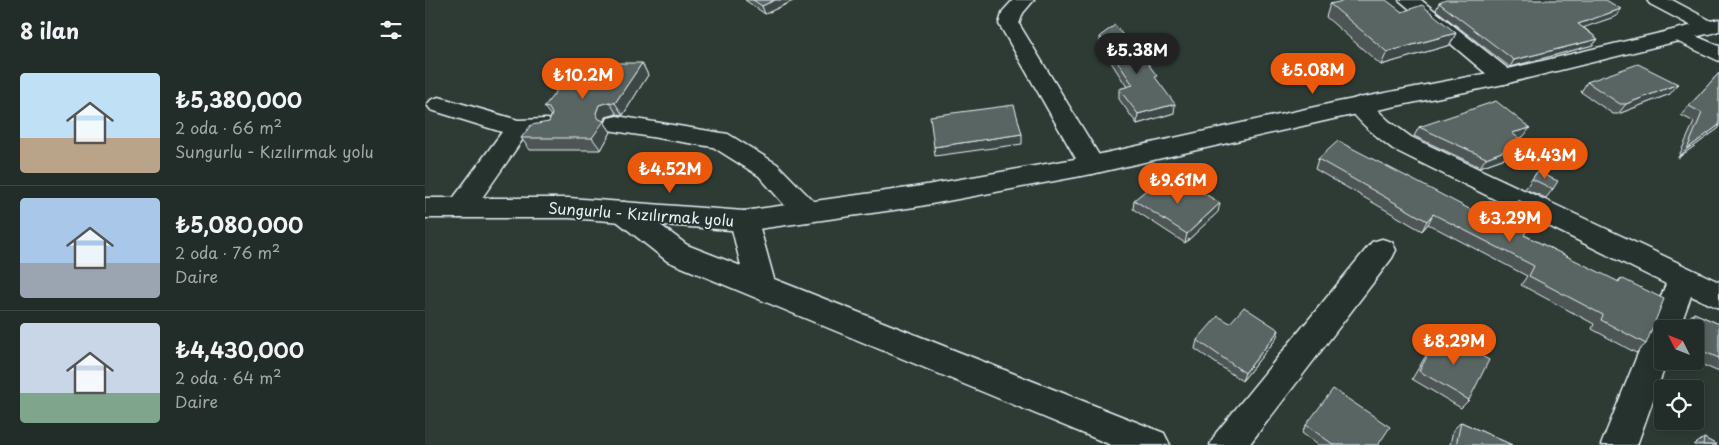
<!DOCTYPE html>
<html lang="tr">
<head>
<meta charset="utf-8">
<style>
  body { margin:0; font-family:"Playpen Sans",sans-serif; background:#2a3430; color:#f1f3f6; height:100vh; display:flex; flex-direction:column; font-size:19px; white-space:nowrap }
  * { box-sizing:border-box; margin:0 }
  p { font-size:16px; color:#a2a7a8 }
  .icon { flex:none; width:28px; height:28px; fill:none; stroke:currentColor; stroke-width:2; stroke-linecap:round; stroke-linejoin:round }
  .map { position:relative; flex:1; overflow:hidden }
  .panel { display:flex; flex-direction:column; background:#222c28; width:425px }
  .panel>* { flex:none }
  .needle { width:32px; rotate:312deg }
  .controls { position:absolute; left:1229px; top:320px; display:grid; gap:10px }
  .controls a { display:grid; place-items:center; width:50px; height:50px; border-radius:5px; background:#222c28; box-shadow:0 2px 12px #0003,0 0 0 1px #3f4845; font-size:25px }
  .price { position:absolute; translate:-50% -42px; padding:0 11px; border-radius:18px; background:#ea580c; color:#fff; font-size:16px; line-height:32px; filter:drop-shadow(0 1px 2px #0008) }
  .price::after { content:''; position:absolute; left:50%; top:30px; width:15px; height:11px; margin-left:-8px; background:inherit; clip-path:polygon(0 0,100% 0,50% 100%) }
  .price.active { background:#222; color:#fff }
  ul { padding:0; list-style:none }
  li { display:flex; align-items:center; gap:15px; height:125px; padding:0 20px }
  li+li { border-top:1px solid #3f4845 }
  li span { display:grid; place-items:center; flex:none; width:140px; height:100px; border-radius:5px; color:#555 }
  li>.icon { margin-inline-start:auto }
  span .icon { width:60px; height:60px; fill:#fffc; stroke-width:1 }
  li b { font-size:21px }
  h2 { display:flex; justify-content:space-between; align-items:center; height:60px; padding:0 20px; font-size:21px }
  main { display:flex; flex:1; min-height:0 }
  .map>svg:first-child { display:block }
  .lines { fill:none; stroke-linecap:round; stroke-linejoin:round }
  .minor-casing { stroke:#e8f1f8; stroke-width:3 }
  .major-casing { stroke:#e8f1f8; stroke-width:3 }
  .minor { fill:#26332d; fill-rule:evenodd }
  .major { fill:#26332d; fill-rule:evenodd }
  .wall { fill:#4d5755; stroke:#e8f1f8 }
  .shaded-wall { fill:#3e4745; stroke:#e8f1f8 }
  .building { fill:#596563; stroke:#e8f1f8 }
  .labels { text-anchor:middle; stroke-width:4; stroke-linejoin:round; paint-order:stroke }
  .street-label { font-size:15px; fill:#e8f1f8; stroke:#26332d }
</style>
</head>
<body>
<main>
<section class="panel">
<h2>8 ilan<svg class="icon" aria-label="filters" viewBox="0 0 24 24"><path d="M4 7h16M4 17h16"/><circle cx="9" cy="7" r="2"/><circle cx="15" cy="17" r="2"/></svg></h2>
<ul>
<li><span style="background:linear-gradient(#bfe0f5 65%,#b9a48a 0)"><svg class="icon" aria-label="home" viewBox="0 0 24 24"><path d="M3 11l9-7 9 7M6 9v11h12V9"/></svg></span><div><b>₺5,380,000</b><p>2 oda · 66 m²</p><p>Sungurlu - Kızılırmak yolu</p></div></li>
<li><span style="background:linear-gradient(#a9c7e8 65%,#9aa5b1 0)"><svg class="icon" aria-label="home" viewBox="0 0 24 24"><path d="M3 11l9-7 9 7M6 9v11h12V9"/></svg></span><div><b>₺5,080,000</b><p>2 oda · 76 m²</p><p>Daire</p></div></li>
<li><span style="background:linear-gradient(#c9d6e8 70%,#7fa58c 0)"><svg class="icon" aria-label="home" viewBox="0 0 24 24"><path d="M3 11l9-7 9 7M6 9v11h12V9"/></svg></span><div><b>₺4,430,000</b><p>2 oda · 64 m²</p><p>Daire</p></div></li>
</ul>
</section>
<div class="map">
<svg width="1294" height="445" viewBox="0 0 1294 445">
  <rect width="100%" height="100%" fill="#2e3b35"/>
  <filter id="ink" filterUnits="userSpaceOnUse"><feTurbulence type="fractalNoise" baseFrequency=".02" numOctaves="2"/><feDisplacementMap in="SourceGraphic" scale="10" xChannelSelector="R" yChannelSelector="G"/><feConvolveMatrix kernelMatrix="1 2 1 2 8 2 1 2 1" color-interpolation-filters="sRGB"/></filter>
  <g filter="url(#ink)">
    <g class="lines">
      <defs>
        <g id="minor">
          <polygon points="588,0 609,0 598,13 594,24 680,165 676,171 667,174 658,171 574,24 578,11"/>
          <polygon points="974,0 996,0 1087,72 1090,77 1087,82 1079,84 1071,82"/>
          <polygon points="1222,0 1247,0 1292,24 1294,30 1285,34 1278,32 1225,4"/>
          <polygon points="1254,29 1294,46 1294,61 1247,39 1243,35 1247,31"/>
          <polygon points="14,97 93,120 122,119 131,121 134,127 131,133 100,136 45,215 35,218 25,215 21,208 77,132 6,110 2,105 6,100"/>
          <path d="M 934,97 L 942,100 L 964,121 L 986,137 L 1294,282 L 1294,308 L 1266,296 L 1254,329 L 1238,329 L 1238,361 L 1242,361 L 1212,445 L 1176,445 L 1241,284 L 968,149 C 951,136 934,123 922,105 L 926,100 Z"/>
          <polygon points="192,116 303,134 352,164 392,205 396,212 392,219 382,222 372,219 334,176 288,147 183,130 180,124 183,118"/>
          <polygon points="199,202 209,205 262,245 316,266 305,221 309,214 319,211 329,214 333,221 349,279 739,433 745,445 686,445 242,261 189,219 185,212 189,205"/>
          <polygon points="957,239 967,242 971,250 967,258 824,445 785,445 791,433 947,242"/>
        </g>
        <polygon id="major" points="1294,19 1294,31 1079,84 908,119 667,174 490,207 319,231 144,218 0,218 0,198 144,198 319,211 490,187 667,156 908,103 1079,70"/>
      </defs>
      <!-- minor casing -->
      <use href="#minor" class="minor-casing"/>
      <!-- major casing -->
      <use href="#major" class="major-casing"/>
      <!-- minor -->
      <use href="#minor" class="minor"/>
      <!-- major -->
      <use href="#major" class="major"/>
    </g>
    <!-- wall -->
    <g class="wall">
      <polygon points="320,0 370,0 340,14"/>
      <polygon points="1014,3 1196,9 1192,16 1158,27 1173,39 1168,45 1085,67 1011,10"/>
      <polygon points="905,4 977,12 1031,33 1025,45 956,65 901,17"/>
      <polygon points="675,36 707,47 731,79 749,113 712,124 694,99 694,89 702,87 675,45"/>
      <polygon points="217,63 223,75 198,115 192,114 181,117 179,122 186,132 176,150 105,150 96,138 124,122 126,116 119,107"/>
      <polygon points="1294,73 1294,128 1253,158 1269,122 1256,115"/>
      <polygon points="1162,82 1245,94 1193,114 1188,114 1156,92"/>
      <polygon points="994,127 1098,137 1094,139 1100,143 1094,153 1055,167 989,136"/>
      <polygon points="893,159 1052,213 1099,235 1192,282 1196,278 1221,344 1211,353 1167,329 1169,324 1096,285 1102,276 1003,224 997,231 890,169"/>
      <polygon points="1112,172 1128,189 1121,198 1100,189"/>
      <polygon points="750,194 793,212 760,243 708,209 709,200"/>
      <polygon points="1269,313 1294,324 1294,372 1269,361 1270,329 1242,329 1250,322 1259,322"/>
      <polygon points="805,323 851,339 817,381 770,349 772,340"/>
      <polygon points="1015,333 1044,400 1036,408 987,379 1009,342"/>
      <polygon points="1036,422 1087,445 1025,445 1028,430"/>
      <polygon points="881,425 953,445 893,445 877,433"/>
      <polygon points="1279,438 1292,445 1269,445"/>
    </g>
    <!-- shaded-wall -->
    <g class="shaded-wall">
      <polygon points="350,0 370,0 340,14 337,6"/>
      <polygon points="1196,9 1192,16 1149,31 1153,24"/>
      <polygon points="1031,33 1025,45 956,65 962,52"/>
      <polygon points="1173,39 1168,45 1085,67 1089,60"/>
      <polygon points="217,63 223,75 198,115 190,103"/>
      <polygon points="1253,84 1245,94 1193,114 1201,104"/>
      <polygon points="184,102 192,114 181,117 179,122 186,132 176,150 167,138 171,113 174,105"/>
      <polygon points="750,104 749,113 712,124 713,114"/>
      <polygon points="1294,125 1294,128 1253,158 1262,149"/>
      <polygon points="1105,128 1098,137 1081,143 1087,133"/>
      <polygon points="597,134 597,144 510,156 509,147"/>
      <polygon points="1100,143 1094,153 1055,167 1061,158"/>
      <polygon points="795,203 793,212 760,243 762,234"/>
      <polygon points="1008,214 1003,224 997,231 1002,221"/>
      <polygon points="854,330 851,339 817,381 820,373"/>
    </g>
    <!-- building -->
    <g class="building">
      <polygon points="328,0 350,0 337,6"/>
      <polygon points="922,0 961,0 977,12 997,5 1031,33 962,52 905,4"/>
      <polygon points="1021,0 1181,0 1196,9 1153,24 1173,39 1089,60 1014,3"/>
      <polygon points="690,25 707,47 710,46 732,76 730,77 750,104 713,114 694,89 708,85 675,36"/>
      <polygon points="153,63 217,63 190,103 184,102 174,105 171,113 174,119 179,121 167,138 96,138 106,125 124,122 127,114 124,108 119,107"/>
      <polygon points="1213,64 1253,84 1201,104 1195,104 1162,82"/>
      <polygon points="1294,73 1294,125 1262,149 1277,113 1264,106"/>
      <polygon points="1071,101 1105,128 1087,133 1100,143 1061,158 994,127"/>
      <polygon points="589,105 597,134 509,147 505,116"/>
      <polygon points="913,141 1052,213 1058,205 1082,217 1093,200 1114,210 1099,235 1194,282 1196,278 1239,299 1221,344 1176,320 1178,315 1104,276 1109,266 1008,214 1002,221 893,159"/>
      <polygon points="1112,172 1133,181 1128,189 1107,179"/>
      <polygon points="731,182 750,194 762,183 795,203 762,234 709,200"/>
      <polygon points="819,307 854,330 820,373 772,340 793,316 805,323"/>
      <polygon points="1269,313 1294,324 1294,358 1270,348 1270,329 1250,329 1250,322 1266,322"/>
      <polygon points="1015,333 1064,360 1044,400 994,371"/>
      <polygon points="908,389 965,427 953,445 909,445 881,425"/>
      <polygon points="1036,422 1087,445 1031,445"/>
      <polygon points="1279,438 1292,445 1278,445"/>
    </g>
  </g>
  <g class="labels">
    <!-- street labels -->
    <g class="street-label">
      <text transform="translate(216 215) rotate(4)" y="5">Sungurlu - Kızılırmak yolu</text>
    </g>
  </g>
</svg>
<div class="controls">
<a><svg class="needle" viewBox="-14 -14 28 28"><path d="M0-13l5 13h-10z" fill="#e53935"/><path d="M0 13l5-13h-10z" fill="#a2a7a8"/></svg></a>
<a><svg class="icon" aria-label="locate" viewBox="0 0 24 24"><circle cx="12" cy="12" r="6"/><path d="M12 2v4M12 18v4M2 12h4M18 12h4"/></svg></a>
</div>
<b class="price active" style="left:712px;top:75px">₺5.38M</b>
<b class="price" style="left:888px;top:95px">₺5.08M</b>
<b class="price" style="left:158px;top:100px">₺10.2M</b>
<b class="price" style="left:1120px;top:180px">₺4.43M</b>
<b class="price" style="left:245px;top:194px">₺4.52M</b>
<b class="price" style="left:753px;top:205px">₺9.61M</b>
<b class="price" style="left:1085px;top:243px">₺3.29M</b>
<b class="price" style="left:1029px;top:366px">₺8.29M</b>
</div>
</main>
</body>
</html>
